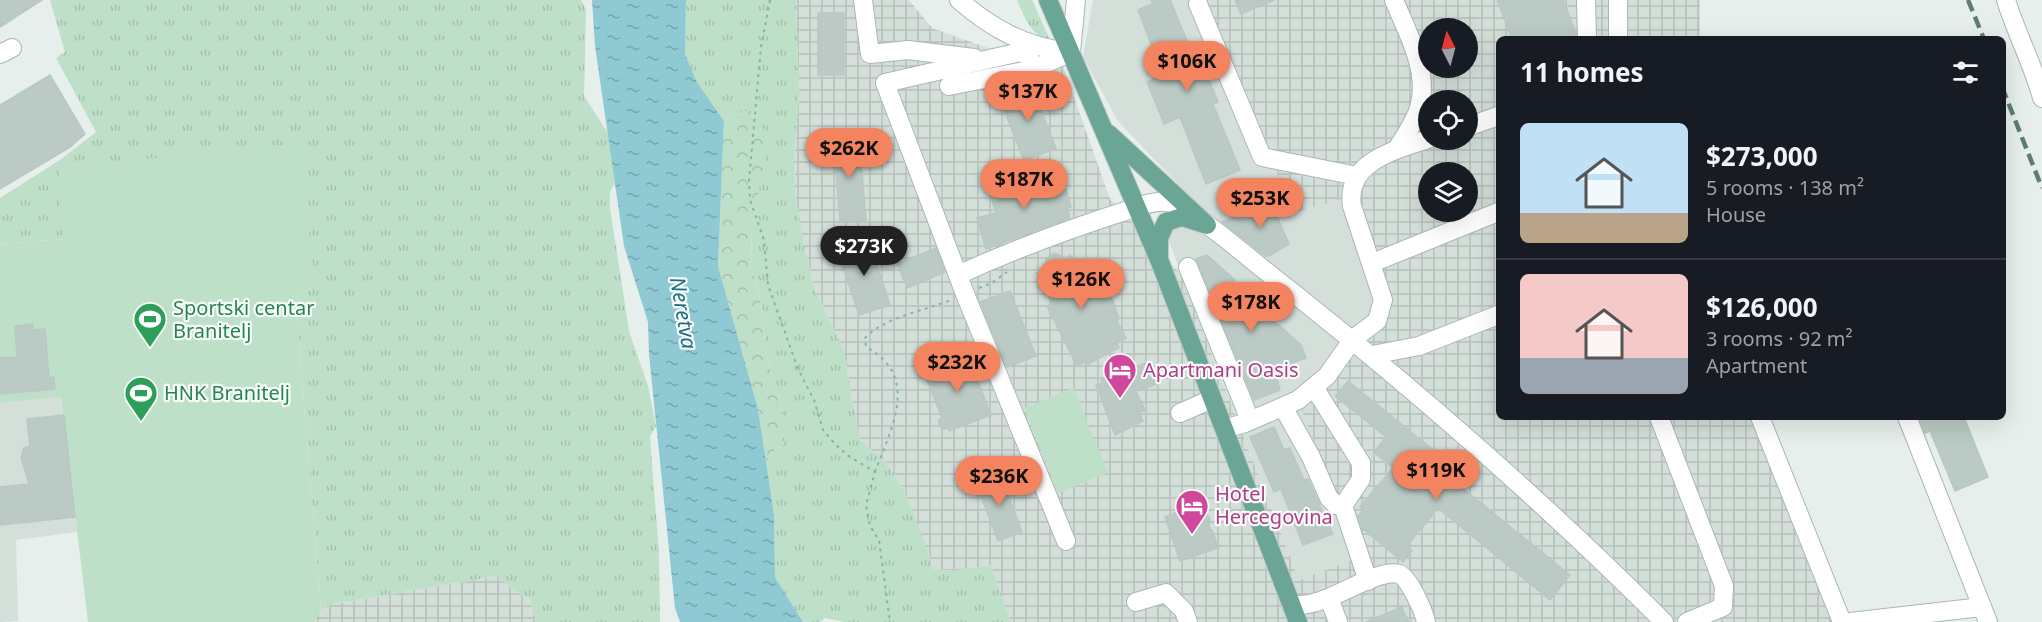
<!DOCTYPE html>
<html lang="en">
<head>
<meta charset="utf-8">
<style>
  body { margin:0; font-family:"Noto Sans",sans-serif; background:#20242c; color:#f1f3f6; height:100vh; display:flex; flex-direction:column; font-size:22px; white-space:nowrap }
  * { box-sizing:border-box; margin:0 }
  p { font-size:20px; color:#9ea1a6 }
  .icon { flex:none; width:33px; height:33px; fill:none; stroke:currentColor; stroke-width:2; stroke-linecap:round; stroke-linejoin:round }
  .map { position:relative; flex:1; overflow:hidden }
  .sheet { position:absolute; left:1496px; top:36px; width:510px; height:384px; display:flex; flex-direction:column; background:#171b24; border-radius:9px; box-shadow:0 6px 24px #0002 }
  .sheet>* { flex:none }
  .needle { width:39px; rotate:354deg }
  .fabs { position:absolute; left:1418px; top:18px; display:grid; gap:12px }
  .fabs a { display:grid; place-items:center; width:60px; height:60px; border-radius:50%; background:#171b24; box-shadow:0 6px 24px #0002; font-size:30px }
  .price { position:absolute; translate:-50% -51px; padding:0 14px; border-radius:21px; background:#f4845f; color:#111; font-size:20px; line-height:39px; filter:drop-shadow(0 2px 3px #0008) }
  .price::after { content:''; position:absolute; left:50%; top:36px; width:18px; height:14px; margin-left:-9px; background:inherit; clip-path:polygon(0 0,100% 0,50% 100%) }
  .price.selected { background:#222; color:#fff }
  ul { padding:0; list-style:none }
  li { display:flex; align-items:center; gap:18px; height:150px; padding:0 24px }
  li+li { border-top:2px solid #363941 }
  li span { display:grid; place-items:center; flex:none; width:168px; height:120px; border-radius:9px; color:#555 }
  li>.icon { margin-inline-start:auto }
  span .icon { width:72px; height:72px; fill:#fffc; stroke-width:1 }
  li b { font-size:26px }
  h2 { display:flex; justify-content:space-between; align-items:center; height:72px; padding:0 24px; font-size:26px }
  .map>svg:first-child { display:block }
  .built { fill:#d4dfda }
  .industrial { fill:url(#industrial-grid); fill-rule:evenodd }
  .grass { fill:url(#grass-tufts) }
  .forest { fill:url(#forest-crowns) }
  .garden { fill:#bfe0c8 }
  .water { fill:url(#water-ripples) }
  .building { fill:#bbcac4; stroke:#b8c9c2; stroke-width:1.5 }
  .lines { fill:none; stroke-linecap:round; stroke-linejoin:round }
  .minor-casing { stroke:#a8b8b2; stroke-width:20 }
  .major-casing { stroke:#c2cac8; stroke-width:20 }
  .path { stroke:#86b3a5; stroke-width:2; stroke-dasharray:3 4.5; stroke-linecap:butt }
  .minor { stroke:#fff; stroke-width:18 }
  .major { stroke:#6aa596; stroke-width:18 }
  .rail { stroke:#5f7d75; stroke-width:4.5; stroke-dasharray:12 6; stroke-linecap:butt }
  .labels { text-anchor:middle; stroke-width:4.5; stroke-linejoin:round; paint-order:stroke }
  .leisure-label { font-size:20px; fill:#27864d; stroke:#f7fbf9; text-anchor:start }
  .hotel-label { font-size:20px; fill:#b23c85; stroke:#f7fbf9; text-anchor:start }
  .water-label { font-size:21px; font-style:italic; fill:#1c6f80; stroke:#f7fbf9 }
</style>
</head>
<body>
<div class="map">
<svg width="2042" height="622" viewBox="0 0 2042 622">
  <defs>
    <pattern id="industrial-grid" width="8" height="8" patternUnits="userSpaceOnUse" patternTransform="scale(1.5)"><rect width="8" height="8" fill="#d4dfda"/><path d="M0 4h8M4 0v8" fill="none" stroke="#b6c1bc"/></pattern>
    <pattern id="grass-tufts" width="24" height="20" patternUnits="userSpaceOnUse" patternTransform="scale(1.5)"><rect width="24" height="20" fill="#bfe0c8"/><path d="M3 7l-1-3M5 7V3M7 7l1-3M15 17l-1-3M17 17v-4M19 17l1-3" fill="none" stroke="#a4c1ad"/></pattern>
    <pattern id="forest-crowns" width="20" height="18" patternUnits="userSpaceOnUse" patternTransform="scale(1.5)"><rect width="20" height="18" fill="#bfe0c8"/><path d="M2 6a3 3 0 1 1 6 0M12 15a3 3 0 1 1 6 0" fill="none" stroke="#a4c1ad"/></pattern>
    <pattern id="water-ripples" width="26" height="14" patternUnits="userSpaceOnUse" patternTransform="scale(1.5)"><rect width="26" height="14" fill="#8ec9d4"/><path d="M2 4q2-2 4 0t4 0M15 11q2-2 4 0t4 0" fill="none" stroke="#74a5ad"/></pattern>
  </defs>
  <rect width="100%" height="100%" fill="#e6efeb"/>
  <!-- built -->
  <g class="built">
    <polygon points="1093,0 1203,0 1294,213 1350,197 1383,300 1360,557 1299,580 1168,239 1176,182 1118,121 1083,57"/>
    <polygon points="61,397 77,532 16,540 18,621 0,622 0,403"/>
  </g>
  <!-- industrial -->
  <g class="industrial">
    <path d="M 796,0 L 909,0 L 932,28 L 1010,56 L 1063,66 L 1110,199 L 1181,274 L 1299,580 L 1360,557 L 1298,400 L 1383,300 L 1350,197 L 1294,213 L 1203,0 L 1700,0 L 1700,39 L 1498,39 L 1498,417 L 1760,417 L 1842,622 L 1011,622 L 991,565 L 953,571 L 933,569 L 925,542 L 903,488 L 887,463 L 860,440 L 843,348 L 816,292 L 804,245 L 795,193 L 794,158 L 799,94 ZM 1428,28 L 1467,28 L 1467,68 L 1428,68 ZM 1428,100 L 1467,100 L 1467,140 L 1428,140 ZM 1428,172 L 1467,172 L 1467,212 L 1428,212 Z"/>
    <polygon points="498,576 515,591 530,599 536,622 314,622 321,610 333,604"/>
  </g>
  <!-- grass -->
  <g class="grass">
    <polygon points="50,0 581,0 586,10 584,96 608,133 615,182 610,192 610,209 620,272 629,331 648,386 656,426 650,437 659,553 660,622 536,622 530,599 515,591 497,576 333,604 321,610 295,298 315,286 60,168 63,239 0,244 0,198 60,160 96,132 56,58 65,52"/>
    <polygon points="686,0 796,0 799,94 794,158 795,193 804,245 816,292 843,348 860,440 887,463 903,488 925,542 933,569 953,571 991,565 1011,622 845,622 825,618 820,622 803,622 775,577 774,515 765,460 784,442 784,414 767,357 759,292 752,269 751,223 758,208 758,195 746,111 724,121 697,82 685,54"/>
    <path d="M 1017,0 L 1032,0 L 1051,42 C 1030,34 1026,20 1017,0 Z"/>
  </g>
  <!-- forest -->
  <polygon class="forest" points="746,111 764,130 769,143 758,195 758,208 751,223 752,269 759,292 767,357 784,414 784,442 765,460 758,409 718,266 724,121"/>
  <!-- garden -->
  <g class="garden">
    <polygon points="300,143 315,286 295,298 321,610 314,622 88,622 61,397 0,403 0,244 63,239 59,168"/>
    <polygon points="1074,388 1108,473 1058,493 1024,408"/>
  </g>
  <!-- water -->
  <polygon class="water" points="592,0 686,0 685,54 697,82 724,121 718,266 758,409 774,515 775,577 803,622 680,622 675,608 649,354 648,322 624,246 595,46"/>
  <!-- building -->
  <g class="building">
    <polygon points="0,0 42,0 0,27"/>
    <polygon points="1151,0 1170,0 1196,62 1201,60 1218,102 1213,104 1240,170 1206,184 1180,117 1164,124 1147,82 1163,75 1138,10 1153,4"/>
    <polygon points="1235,0 1274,0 1241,14"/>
    <polygon points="1497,0 1563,0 1576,33 1576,39 1512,39"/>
    <rect x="818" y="13" width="26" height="62"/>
    <polygon points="50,75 85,134 69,148 0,189 0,105"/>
    <polygon points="1031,84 1056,148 1024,161 999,97"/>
    <polygon points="859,136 866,220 840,222 833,138"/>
    <polygon points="1055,174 1059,191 1066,189 1071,207 1067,208 1070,218 986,249 977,218 996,213 990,195 994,194 995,190"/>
    <polygon points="1271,202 1289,244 1269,256 1265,256 1222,222"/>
    <polygon points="868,239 890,305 859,315 837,249"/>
    <polygon points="936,248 945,272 907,288 897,264"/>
    <polygon points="1054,253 1066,258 1070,255 1075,264 1078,261 1089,279 1095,275 1112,299 1119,318 1117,321 1126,338 1117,343 1119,348 1088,364 1086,361 1077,366 1047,306 1052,303 1043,287 1048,283 1036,273 1045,271 1046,259"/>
    <polygon points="1207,255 1235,280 1232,283 1301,345 1306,358 1290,364 1293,372 1277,378 1280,390 1254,400 1196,259"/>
    <polygon points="1010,291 1036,356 1007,367 980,302"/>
    <polygon points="33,324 33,330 45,329 49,378 54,377 55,389 0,394 0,358 17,357 15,326"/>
    <polygon points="967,353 991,415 949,431 948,428 942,430 938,420 942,418 923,370"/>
    <polygon points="1148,362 1150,368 1155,366 1161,383 1136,391 1145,410 1139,413 1143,421 1115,435 1096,385 1103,383 1101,380"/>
    <polygon points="1348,381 1462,473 1455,482 1570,575 1550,600 1438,508 1407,546 1412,551 1403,562 1363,529 1358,516 1364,510 1360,507 1393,468 1374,452 1386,437 1335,396"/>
    <polygon points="64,415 75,517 0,525 0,487 29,484 21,458 24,448 30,446 27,419"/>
    <polygon points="1919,417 1964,417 1988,477 1955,491 1930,431 1925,433"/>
    <polygon points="1274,427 1284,450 1290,448 1304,480 1308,479 1333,534 1303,545 1281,489 1274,492 1250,437"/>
    <polygon points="1000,473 1022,532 998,541 976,483"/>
    <polygon points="1193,504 1200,505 1207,514 1210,520 1209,527 1213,532 1218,548 1180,561 1165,517 1177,512 1184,506"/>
    <polygon points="1402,607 1408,622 1366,622"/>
  </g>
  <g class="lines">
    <defs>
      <g id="minor">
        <polyline points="863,0 870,54 908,50 974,58"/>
        <path d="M 959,0 C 992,29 1026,47 1069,52"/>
        <path d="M 1394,0 C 1407,32 1430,72 1419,108 C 1415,122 1405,136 1397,149"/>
        <polyline points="1586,0 1587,39"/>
        <polyline points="1618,0 1618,39"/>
        <path d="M 2006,0 C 2016,33 2033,64 2042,98"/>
        <polyline points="1198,4 1262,157 1357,176"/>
        <polyline points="1071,52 1076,0"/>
        <polyline points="0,54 12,48"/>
        <polyline points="1034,69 1029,56 1020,52 885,83 965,294 1066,541"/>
        <polyline points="949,86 1034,69 1071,52"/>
        <polyline points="1467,127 1498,116"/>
        <polyline points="1372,263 1498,212"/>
        <polyline points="1188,267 1250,420"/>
        <path d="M 958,275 C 1010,251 1064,231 1119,213 C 1133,209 1151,200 1167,202 C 1189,206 1243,253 1263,269 C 1403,379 1538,496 1664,622"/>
        <polyline points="1372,355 1419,346 1498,315"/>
        <polyline points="1314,387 1361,463 1361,479 1343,506"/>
        <polyline points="1283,407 1311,457 1329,498 1336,505 1343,506"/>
        <polyline points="1180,413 1212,399"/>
        <polyline points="1659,417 1724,586 1723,607 1687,622"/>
        <polyline points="1760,417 1842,622"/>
        <polyline points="1907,417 1988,622"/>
        <path d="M 1224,429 L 1245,423 L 1298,400 L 1327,376 L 1353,339 L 1377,321 L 1383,300 L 1352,206 C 1345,162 1395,150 1428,139"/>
        <polyline points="1343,506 1368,581"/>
        <polyline points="1329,598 1338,622"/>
        <polyline points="1136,602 1166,593 1184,611 1188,622"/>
        <path d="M 1291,605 C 1304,606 1316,603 1328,598 C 1345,592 1382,569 1399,574 C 1409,577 1424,612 1426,622"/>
        <polyline points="1850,622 1982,607"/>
      </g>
      <g id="major">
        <polyline points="1048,0 1160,262 1298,622"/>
        <polyline points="1109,134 1207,225"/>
        <polyline points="1159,255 1159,238 1166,222 1182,217 1204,224"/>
      </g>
    </defs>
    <!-- minor casing -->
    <use href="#minor" class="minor-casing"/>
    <!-- major casing -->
    <use href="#major" class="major-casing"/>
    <!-- path -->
    <g class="path">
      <polyline points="770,0 761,47 749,181 750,200 764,240 768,285 798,369 814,400 823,430 835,444 847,455 875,472 866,505 870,526 879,540 890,622"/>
      <polyline points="979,288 992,283 1007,272"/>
      <path d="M 875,472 C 891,428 921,377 866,347 L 865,338 C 883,318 926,310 951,300"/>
    </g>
    <!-- minor -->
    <use href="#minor" class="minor"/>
    <!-- major -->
    <use href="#major" class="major"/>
    <!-- rail -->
    <g class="rail">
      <polyline points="1968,0 1984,39"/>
      <polyline points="2002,87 2042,188"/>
    </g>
  </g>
  <!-- icons -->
  <defs>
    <symbol id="stadium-pin" viewBox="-11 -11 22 30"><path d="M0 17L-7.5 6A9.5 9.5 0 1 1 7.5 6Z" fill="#2e9e5b" stroke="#f7fbf9"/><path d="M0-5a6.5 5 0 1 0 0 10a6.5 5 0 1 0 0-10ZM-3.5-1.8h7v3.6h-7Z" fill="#fff"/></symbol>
    <symbol id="hotel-pin" viewBox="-11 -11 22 30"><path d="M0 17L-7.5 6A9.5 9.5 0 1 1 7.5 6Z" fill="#d1479c" stroke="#f7fbf9"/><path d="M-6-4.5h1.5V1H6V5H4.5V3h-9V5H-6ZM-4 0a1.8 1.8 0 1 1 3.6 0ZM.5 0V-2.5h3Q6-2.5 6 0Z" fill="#fff"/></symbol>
  </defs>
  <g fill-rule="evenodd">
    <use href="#stadium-pin" x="131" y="300" width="38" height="52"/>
    <use href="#hotel-pin" x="1101" y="351" width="38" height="52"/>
    <use href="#stadium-pin" x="122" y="374" width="38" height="52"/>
    <use href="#hotel-pin" x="1173" y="487" width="38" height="52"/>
  </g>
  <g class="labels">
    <!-- leisure labels -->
    <g class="leisure-label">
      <text x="173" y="315">Sportski centar<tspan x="173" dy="23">Branitelj</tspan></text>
      <text x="164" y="400">HNK Branitelj</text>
    </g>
    <!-- hotel labels -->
    <g class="hotel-label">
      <text x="1143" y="377">Apartmani Oasis</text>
      <text x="1215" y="501">Hotel<tspan x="1215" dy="23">Hercegovina</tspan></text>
    </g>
    <!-- water labels -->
    <g class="water-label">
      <text transform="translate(683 313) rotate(80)" y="7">Neretva</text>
    </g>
  </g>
</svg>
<div class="fabs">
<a><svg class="needle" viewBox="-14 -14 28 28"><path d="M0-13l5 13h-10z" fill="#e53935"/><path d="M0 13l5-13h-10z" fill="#9ea1a6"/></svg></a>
<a><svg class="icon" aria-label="locate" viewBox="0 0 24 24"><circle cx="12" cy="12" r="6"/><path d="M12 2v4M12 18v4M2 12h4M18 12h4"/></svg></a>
<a><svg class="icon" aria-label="layers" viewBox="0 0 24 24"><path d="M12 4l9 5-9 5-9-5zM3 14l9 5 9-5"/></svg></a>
</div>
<b class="price" style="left:1187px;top:92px">$106K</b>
<b class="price" style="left:1028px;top:122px">$137K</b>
<b class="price" style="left:849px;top:179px">$262K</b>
<b class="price" style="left:1024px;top:210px">$187K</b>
<b class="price" style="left:1260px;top:229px">$253K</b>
<b class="price selected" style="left:864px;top:277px">$273K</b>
<b class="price" style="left:1081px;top:310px">$126K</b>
<b class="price" style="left:1251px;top:333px">$178K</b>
<b class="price" style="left:957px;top:393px">$232K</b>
<b class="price" style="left:1436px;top:501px">$119K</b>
<b class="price" style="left:999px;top:507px">$236K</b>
<section class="sheet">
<h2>11 homes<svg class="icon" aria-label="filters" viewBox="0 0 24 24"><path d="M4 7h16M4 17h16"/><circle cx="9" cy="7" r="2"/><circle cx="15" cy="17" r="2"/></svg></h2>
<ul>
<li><span style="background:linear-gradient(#bfe0f5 75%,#b9a48a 0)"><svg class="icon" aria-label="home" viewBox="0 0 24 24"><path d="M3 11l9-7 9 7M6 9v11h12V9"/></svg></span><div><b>$273,000</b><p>5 rooms · 138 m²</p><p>House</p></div></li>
<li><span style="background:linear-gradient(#f6c9c9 70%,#9aa5b1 0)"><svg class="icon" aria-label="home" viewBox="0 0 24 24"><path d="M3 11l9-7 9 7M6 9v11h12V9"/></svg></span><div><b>$126,000</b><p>3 rooms · 92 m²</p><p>Apartment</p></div></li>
</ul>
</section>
</div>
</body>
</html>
